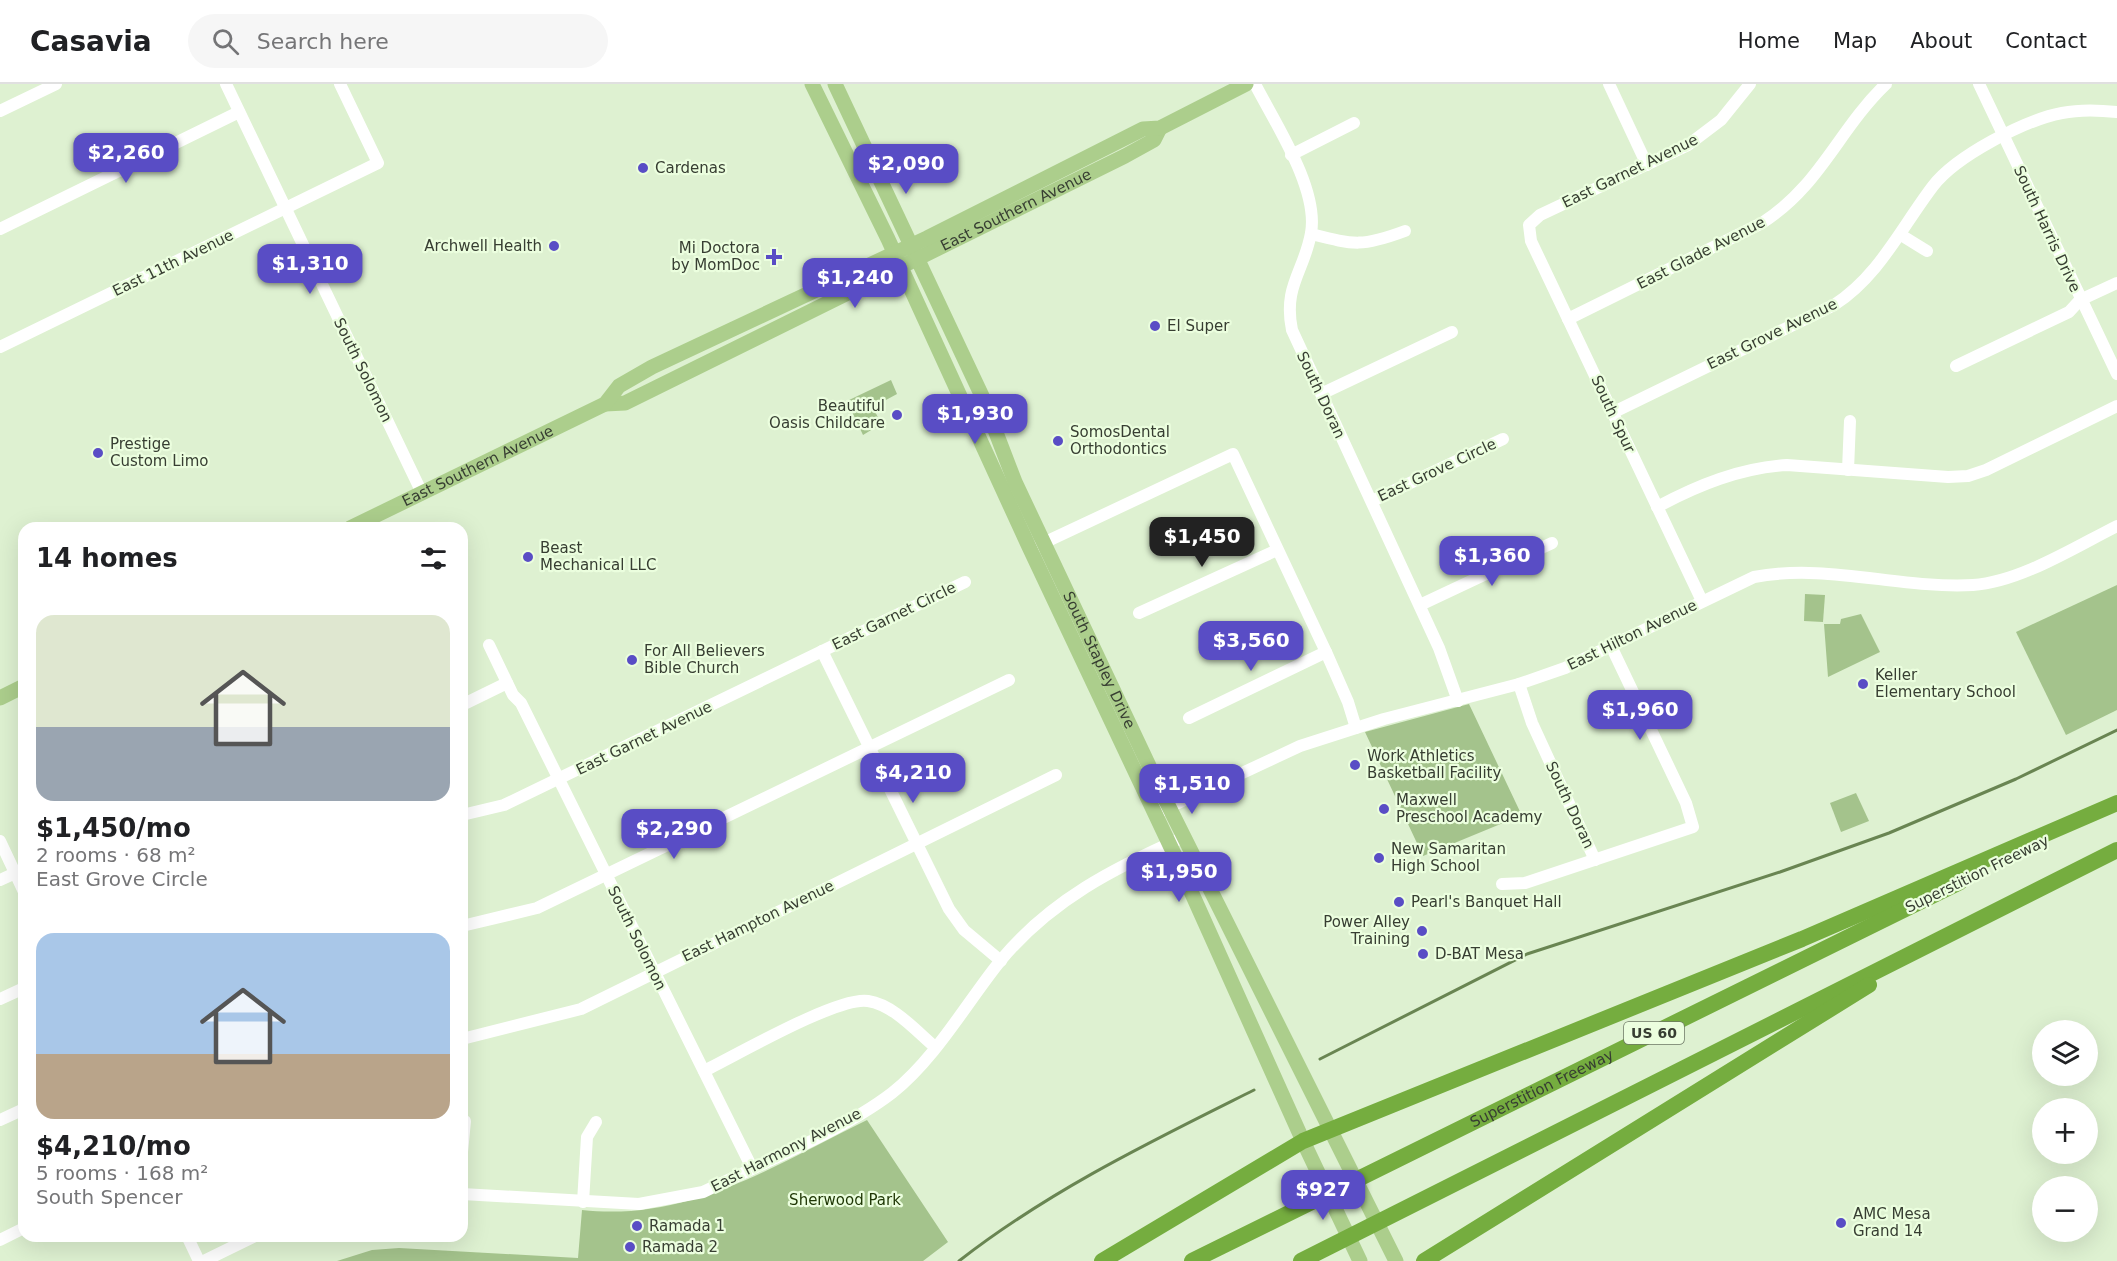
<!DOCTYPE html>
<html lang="en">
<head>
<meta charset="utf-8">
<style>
  body { margin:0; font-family:"DejaVu Sans",sans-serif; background:#f6f6f6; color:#202124; height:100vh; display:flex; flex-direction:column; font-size:22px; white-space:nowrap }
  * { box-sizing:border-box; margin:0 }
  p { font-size:20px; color:#757577 }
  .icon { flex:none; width:33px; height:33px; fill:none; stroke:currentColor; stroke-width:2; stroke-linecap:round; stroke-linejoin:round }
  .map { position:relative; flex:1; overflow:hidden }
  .details { position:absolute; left:18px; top:438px; width:450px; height:720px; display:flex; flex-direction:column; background:#fff; border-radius:18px; box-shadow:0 6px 24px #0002 }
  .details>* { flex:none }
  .fabs { position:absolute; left:2032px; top:936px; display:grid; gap:12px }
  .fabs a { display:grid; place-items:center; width:66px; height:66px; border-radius:50%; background:#fff; box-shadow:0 6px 24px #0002; font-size:30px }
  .price { position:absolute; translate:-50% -51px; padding:0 14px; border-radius:12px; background:#594dc5; color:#fff; font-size:20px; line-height:39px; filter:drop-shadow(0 2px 3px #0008) }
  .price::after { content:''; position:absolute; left:50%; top:36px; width:18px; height:14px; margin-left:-9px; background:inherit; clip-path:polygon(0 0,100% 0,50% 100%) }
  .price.selected { background:#222; color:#fff }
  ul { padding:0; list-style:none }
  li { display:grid; align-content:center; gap:12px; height:318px; padding:0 18px }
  li span { display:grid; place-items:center; height:186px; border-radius:18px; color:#555 }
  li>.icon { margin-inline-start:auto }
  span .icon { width:108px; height:108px; fill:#fffc; stroke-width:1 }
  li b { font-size:26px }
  h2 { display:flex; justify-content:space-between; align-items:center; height:72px; padding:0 18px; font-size:26px }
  header { display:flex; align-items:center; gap:36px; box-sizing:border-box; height:84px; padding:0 30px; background:#fff; border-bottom:2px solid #e0e0e0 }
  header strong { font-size:28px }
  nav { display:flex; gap:33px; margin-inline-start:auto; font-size:21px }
  .search { width:420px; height:54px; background:#f6f6f6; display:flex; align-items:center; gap:15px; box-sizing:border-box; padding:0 21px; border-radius:33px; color:#757577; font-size:22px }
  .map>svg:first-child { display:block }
  .green { fill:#a4c38c }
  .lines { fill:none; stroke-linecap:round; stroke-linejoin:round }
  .stream { stroke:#698552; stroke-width:3 }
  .minor { stroke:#fff; stroke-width:12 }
  .major { stroke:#acce8c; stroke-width:15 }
  .highway { stroke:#75ad3f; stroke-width:16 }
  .poi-dot { fill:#594dc5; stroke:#ebfede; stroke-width:2 }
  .labels { text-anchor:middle; stroke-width:4.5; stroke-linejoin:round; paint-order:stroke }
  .shield { fill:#ebfede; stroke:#6d7866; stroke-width:1.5 }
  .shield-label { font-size:14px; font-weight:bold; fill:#373e32 }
  .poi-label { font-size:15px; fill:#373e32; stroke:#ebfede; text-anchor:start }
  .street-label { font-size:15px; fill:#373e32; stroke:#ebfede }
  .park-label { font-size:15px; fill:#1e3604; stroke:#ebfede }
</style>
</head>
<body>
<header>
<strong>Casavia</strong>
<div class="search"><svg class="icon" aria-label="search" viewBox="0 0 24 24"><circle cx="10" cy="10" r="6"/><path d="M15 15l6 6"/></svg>Search here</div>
<nav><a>Home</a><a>Map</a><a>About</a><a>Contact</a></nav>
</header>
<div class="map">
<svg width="2117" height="1177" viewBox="0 0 2117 1177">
  <rect width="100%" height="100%" fill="#def1d1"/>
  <!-- green -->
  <g class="green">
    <polygon points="891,296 897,310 873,323 881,340 863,351 847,317"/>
    <polygon points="2117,501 2117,626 2066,651 2016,548"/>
    <polygon points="1805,510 1825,511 1823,538 1804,537"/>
    <polygon points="1861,530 1880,568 1828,593 1824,540 1840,540 1841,535"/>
    <polygon points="1469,620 1524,736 1503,739 1423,772 1365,648"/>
    <polygon points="1856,709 1869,737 1841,748 1830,719"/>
    <path d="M 867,1036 L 948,1158 L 923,1177 L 337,1177 L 372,1166 L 399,1164 L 578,1174 L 582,1126 C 689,1138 775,1081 867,1036 Z"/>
  </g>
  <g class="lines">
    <!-- stream -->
    <g class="stream">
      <polyline points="1320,975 1527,870 1780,788 1889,749 2016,695 2117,646"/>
      <path d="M 959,1177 C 1050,1106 1152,1057 1254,1006"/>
    </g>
    <!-- minor -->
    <g class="minor">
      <polyline points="226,0 422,409"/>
      <path d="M 1255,0 C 1275,39 1319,105 1311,149 C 1304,188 1283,202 1292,246 L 1439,564 L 1458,617"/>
      <polyline points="1609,0 1647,81"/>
      <polyline points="1979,0 2117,290"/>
      <polyline points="0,27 56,0"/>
      <polyline points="1291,71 1354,39"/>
      <polyline points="0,145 239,28"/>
      <path d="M 1311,150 C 1355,161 1362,163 1405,147"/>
      <polyline points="1901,151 1927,167"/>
      <path d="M 1568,235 L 1762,139 C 1821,101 1838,46 1886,0"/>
      <polyline points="0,263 378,79 340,0"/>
      <polyline points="1956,282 2069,228 2080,216 2117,199"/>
      <polyline points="1321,310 1452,248"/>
      <path d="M 1612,329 L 1834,221 C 1879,192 1901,144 1933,102 C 1956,72 2025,36 2062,29 C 2081,25 2099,26 2117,28"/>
      <polyline points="1848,386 1850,337"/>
      <polyline points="1372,417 1503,355"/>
      <path d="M 1657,423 C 1698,401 1740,384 1787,381 L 1948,393 L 1968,392 L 1986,386 L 2117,322"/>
      <polyline points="1037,462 1233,370 1326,568 1348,618 1356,644"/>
      <polyline points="1702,517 1531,157 1529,141 1540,131 1688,61 1721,36 1750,0"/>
      <polyline points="1420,521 1552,459"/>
      <polyline points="1139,529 1277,466"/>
      <polyline points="489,561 513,611 521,619 752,1084"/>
      <polyline points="822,567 949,825 964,846 1001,877"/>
      <polyline points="1519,600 1532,639 1595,776"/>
      <polyline points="462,621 507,599"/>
      <polyline points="1189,634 1326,568"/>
      <path d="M 1161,727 L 1300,662 L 1384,635 L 1519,600 L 1565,584 L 1754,493 C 1827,479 1900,505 1973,501 C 2020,498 2075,463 2117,442"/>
      <polyline points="462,731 504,721 965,498"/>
      <polyline points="0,757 24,808"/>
      <polyline points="0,796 24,785"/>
      <polyline points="1502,800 1525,799 1693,743 1686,719 1611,562"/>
      <polyline points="462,842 537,824 1009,596"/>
      <polyline points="0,915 24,904"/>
      <polyline points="462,955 581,925 1056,691"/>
      <path d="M 704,987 C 735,972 838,912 868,917 C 894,921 916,947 935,963"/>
      <polyline points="0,1036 24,1025"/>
      <polyline points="462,1068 465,1037"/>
      <path d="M 462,1110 L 639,1120 L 703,1108 C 762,1079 841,1048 892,1009 C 936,974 967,918 1001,876 C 1051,816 1114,784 1184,753"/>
      <polyline points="583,1118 587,1053 596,1038"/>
      <polyline points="187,1152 199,1177"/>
      <polyline points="0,1156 24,1144"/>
      <polyline points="204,1177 255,1152"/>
    </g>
    <!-- major -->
    <g class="major">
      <polyline points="812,0 888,155 1030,465 1176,774 1303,1057 1360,1177"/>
      <path id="s1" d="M 835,0 L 982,312 L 1015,398 L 1159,703 L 1396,1177"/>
      <path id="s2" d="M 605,320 L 625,319 L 1125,72 L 1154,56 L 1160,44"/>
      <path id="s3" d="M 350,444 L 605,320 L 619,302 L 652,283 L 927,154 L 1143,45 L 1160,44 L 1246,0"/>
      <polyline points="0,614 24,602"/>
    </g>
    <!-- highway -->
    <g class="highway">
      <polyline points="1102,1177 1303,1057 1802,855 2117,719"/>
      <path id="s4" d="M 1192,1177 L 1960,798"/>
      <polyline points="1301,1177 2117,766"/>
      <polyline points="1424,1177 1869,901"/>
    </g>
  </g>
  <!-- markers -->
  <g class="poi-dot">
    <circle cx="643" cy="84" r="6"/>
    <circle cx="554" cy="162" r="6"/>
    <path d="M771 164h6v6h6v6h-6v6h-6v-6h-6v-6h6z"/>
    <circle cx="1155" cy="242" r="6"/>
    <circle cx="897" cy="331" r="6"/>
    <circle cx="1058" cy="357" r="6"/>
    <circle cx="98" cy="369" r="6"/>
    <circle cx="528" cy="473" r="6"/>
    <circle cx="632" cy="576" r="6"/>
    <circle cx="1863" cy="600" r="6"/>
    <circle cx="1355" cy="681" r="6"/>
    <circle cx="1384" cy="725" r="6"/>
    <circle cx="1379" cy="774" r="6"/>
    <circle cx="1399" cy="818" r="6"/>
    <circle cx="1422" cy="847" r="6"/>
    <circle cx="1423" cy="870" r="6"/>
    <circle cx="1841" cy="1139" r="6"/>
    <circle cx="637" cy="1142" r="6"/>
    <circle cx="630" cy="1163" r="6"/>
  </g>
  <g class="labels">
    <!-- shield labels -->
    <rect class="shield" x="1624" y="938" width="60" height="22" rx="4.5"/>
    <g class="shield-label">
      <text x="1654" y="954">US 60</text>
    </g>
    <!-- poi labels -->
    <g class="poi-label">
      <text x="655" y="89">Cardenas</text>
      <text x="542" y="167" text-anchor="end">Archwell Health</text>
      <text x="760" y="169" text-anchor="end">Mi Doctora<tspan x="760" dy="17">by MomDoc</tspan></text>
      <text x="1167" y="247">El Super</text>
      <text x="885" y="327" text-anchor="end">Beautiful<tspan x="885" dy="17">Oasis Childcare</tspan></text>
      <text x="1070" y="353">SomosDental<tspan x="1070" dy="17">Orthodontics</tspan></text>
      <text x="110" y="365">Prestige<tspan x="110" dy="17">Custom Limo</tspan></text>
      <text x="540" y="469">Beast<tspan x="540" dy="17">Mechanical LLC</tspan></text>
      <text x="644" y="572">For All Believers<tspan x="644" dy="17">Bible Church</tspan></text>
      <text x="1875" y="596">Keller<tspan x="1875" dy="17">Elementary School</tspan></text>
      <text x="1367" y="677">Work Athletics<tspan x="1367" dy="17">Basketball Facility</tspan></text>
      <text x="1396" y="721">Maxwell<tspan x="1396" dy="17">Preschool Academy</tspan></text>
      <text x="1391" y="770">New Samaritan<tspan x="1391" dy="17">High School</tspan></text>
      <text x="1411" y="823">Pearl's Banquet Hall</text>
      <text x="1410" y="843" text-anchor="end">Power Alley<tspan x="1410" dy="17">Training</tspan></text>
      <text x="1435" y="875">D-BAT Mesa</text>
      <text x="1853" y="1135">AMC Mesa<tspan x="1853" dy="17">Grand 14</tspan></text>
      <text x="649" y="1147">Ramada 1</text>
      <text x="642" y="1168">Ramada 2</text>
    </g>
    <!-- street labels -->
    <g class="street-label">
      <text transform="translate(1630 87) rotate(-26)" y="5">East Garnet Avenue</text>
      <text dy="5" stroke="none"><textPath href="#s2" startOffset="456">East Southern Avenue</textPath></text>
      <text transform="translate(2047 145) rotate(65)" y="5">South Harris Drive</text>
      <text transform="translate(1701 169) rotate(-27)" y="5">East Glade Avenue</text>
      <text transform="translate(173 179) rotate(-26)" y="5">East 11th Avenue</text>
      <text transform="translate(1772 250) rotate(-26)" y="5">East Grove Avenue</text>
      <text transform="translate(363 286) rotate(64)" y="5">South Solomon</text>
      <text transform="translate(1321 311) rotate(65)" y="5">South Doran</text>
      <text transform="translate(1613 330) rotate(65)" y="5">South Spur</text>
      <text dy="5" stroke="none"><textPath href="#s3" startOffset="142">East Southern Avenue</textPath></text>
      <text transform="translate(1437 386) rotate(-25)" y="5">East Grove Circle</text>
      <text transform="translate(894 532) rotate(-26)" y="5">East Garnet Circle</text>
      <text transform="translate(1632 551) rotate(-26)" y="5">East Hilton Avenue</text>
      <text dy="5" stroke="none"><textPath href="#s1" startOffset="634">South Stapley Drive</textPath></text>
      <text transform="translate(644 654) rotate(-26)" y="5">East Garnet Avenue</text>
      <text transform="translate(1570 721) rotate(65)" y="5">South Doran</text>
      <text transform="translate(1977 790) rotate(-26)" y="5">Superstition Freeway</text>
      <text transform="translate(758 837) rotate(-26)" y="5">East Hampton Avenue</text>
      <text transform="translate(637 854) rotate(64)" y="5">South Solomon</text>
      <text dy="5" stroke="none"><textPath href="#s4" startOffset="390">Superstition Freeway</textPath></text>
      <text transform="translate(786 1066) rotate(-27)" y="5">East Harmony Avenue</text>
    </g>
    <!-- park labels -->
    <g class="park-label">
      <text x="845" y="1121">Sherwood Park</text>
    </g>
  </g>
</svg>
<div class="fabs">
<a><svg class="icon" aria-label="layers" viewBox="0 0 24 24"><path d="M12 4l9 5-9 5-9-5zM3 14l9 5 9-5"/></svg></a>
<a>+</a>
<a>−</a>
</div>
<b class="price" style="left:126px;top:100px">$2,260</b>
<b class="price" style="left:906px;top:111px">$2,090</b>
<b class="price" style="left:310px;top:211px">$1,310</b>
<b class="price" style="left:855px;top:225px">$1,240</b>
<b class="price" style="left:975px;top:361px">$1,930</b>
<b class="price selected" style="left:1202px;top:484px">$1,450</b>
<b class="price" style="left:1492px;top:503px">$1,360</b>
<b class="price" style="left:1251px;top:588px">$3,560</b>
<b class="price" style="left:1640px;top:657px">$1,960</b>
<b class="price" style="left:913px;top:720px">$4,210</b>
<b class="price" style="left:1192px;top:731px">$1,510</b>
<b class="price" style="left:674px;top:776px">$2,290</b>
<b class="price" style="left:1179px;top:819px">$1,950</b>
<b class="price" style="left:1323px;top:1137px">$927</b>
<section class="details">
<h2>14 homes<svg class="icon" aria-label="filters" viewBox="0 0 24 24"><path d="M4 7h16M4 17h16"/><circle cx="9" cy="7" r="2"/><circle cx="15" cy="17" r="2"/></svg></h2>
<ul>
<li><span style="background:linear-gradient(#dfe7d0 60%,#9aa5b1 0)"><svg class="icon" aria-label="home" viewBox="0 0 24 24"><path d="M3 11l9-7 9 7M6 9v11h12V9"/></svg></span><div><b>$1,450/mo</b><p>2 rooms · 68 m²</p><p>East Grove Circle</p></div></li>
<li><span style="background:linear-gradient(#a9c7e8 65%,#b9a48a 0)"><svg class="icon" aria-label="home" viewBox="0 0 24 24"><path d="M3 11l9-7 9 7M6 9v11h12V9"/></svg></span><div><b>$4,210/mo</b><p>5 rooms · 168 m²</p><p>South Spencer</p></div></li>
</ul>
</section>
</div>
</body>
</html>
